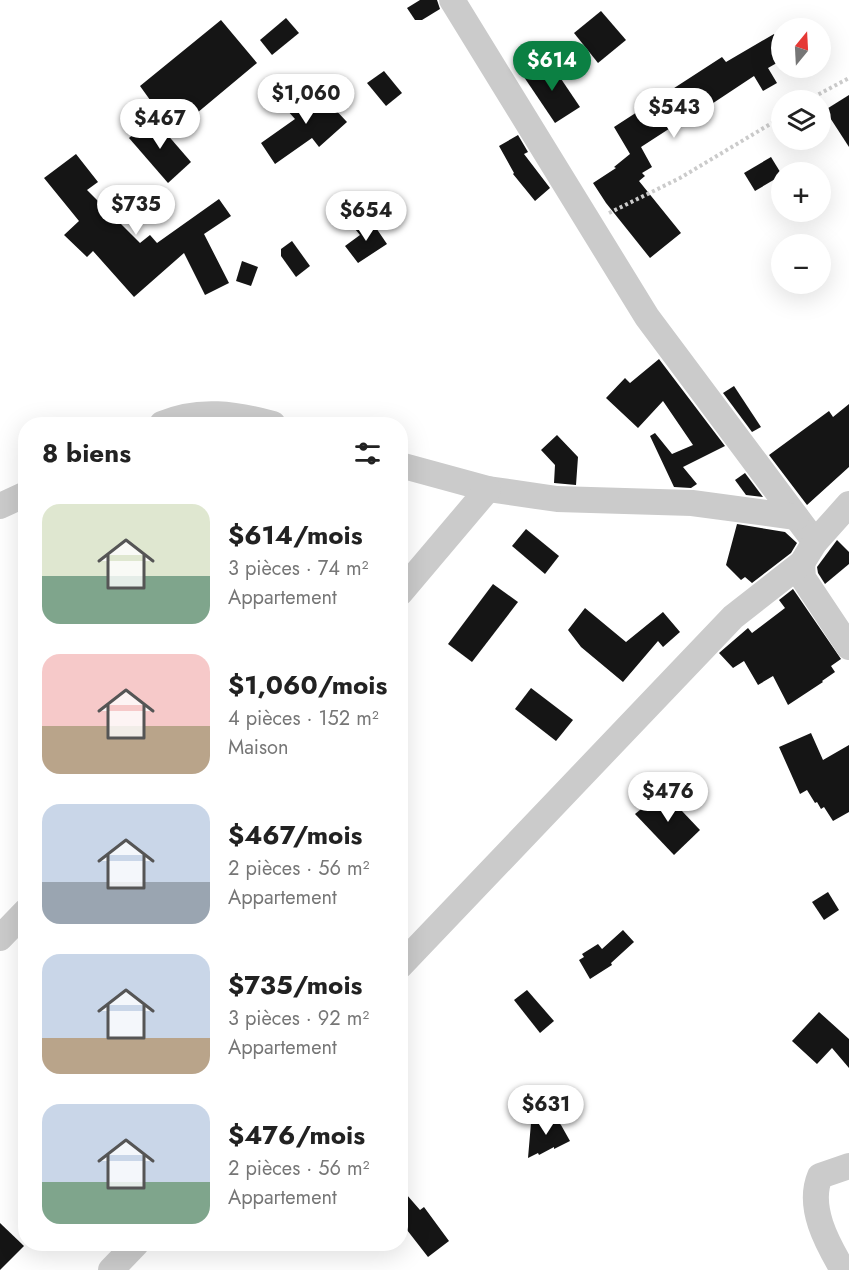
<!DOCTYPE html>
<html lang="fr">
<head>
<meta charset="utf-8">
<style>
  body { margin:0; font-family:Jost,sans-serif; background:#f2f2f2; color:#222; height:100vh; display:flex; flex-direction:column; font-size:22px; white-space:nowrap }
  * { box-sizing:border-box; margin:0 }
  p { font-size:20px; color:#767676 }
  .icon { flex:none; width:33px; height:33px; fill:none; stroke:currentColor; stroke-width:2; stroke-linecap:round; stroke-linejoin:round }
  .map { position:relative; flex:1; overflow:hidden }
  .details { position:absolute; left:18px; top:417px; width:390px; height:834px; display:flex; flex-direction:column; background:#fff; border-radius:24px; box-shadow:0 6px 24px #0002 }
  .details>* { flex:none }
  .needle { width:39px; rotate:18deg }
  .controls { position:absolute; left:771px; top:18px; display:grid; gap:12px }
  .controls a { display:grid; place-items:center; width:60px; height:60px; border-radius:50%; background:#fff; box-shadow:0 6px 24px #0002; font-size:30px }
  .price { position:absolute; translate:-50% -51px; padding:0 14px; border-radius:21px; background:#fff; color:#222; font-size:20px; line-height:39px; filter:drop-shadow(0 2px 3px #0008) }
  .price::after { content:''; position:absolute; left:50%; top:36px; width:18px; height:14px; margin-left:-9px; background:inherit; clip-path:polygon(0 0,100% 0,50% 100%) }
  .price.active { background:#0b8043; color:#fff }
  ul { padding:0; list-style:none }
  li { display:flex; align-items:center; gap:18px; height:150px; padding:0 24px }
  li span { display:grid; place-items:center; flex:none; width:168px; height:120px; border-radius:18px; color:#555 }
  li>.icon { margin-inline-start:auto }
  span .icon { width:72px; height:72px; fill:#fffc; stroke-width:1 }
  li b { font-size:26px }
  h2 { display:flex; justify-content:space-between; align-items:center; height:72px; padding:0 24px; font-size:26px }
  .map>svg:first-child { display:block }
  .building { fill:#151515 }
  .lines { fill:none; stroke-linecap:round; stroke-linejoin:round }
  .path { stroke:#cbcbcb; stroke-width:4; stroke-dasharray:3 3; stroke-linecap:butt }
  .street { stroke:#cbcbcb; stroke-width:26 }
</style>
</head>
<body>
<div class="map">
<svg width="849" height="1270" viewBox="0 0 849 1270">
  <rect width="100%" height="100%" fill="#fff"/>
  <!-- building -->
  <g class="building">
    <polygon points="420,0 437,0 440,9 422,20 415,20 407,8"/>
    <polygon points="601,11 626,40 598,63 574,33"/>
    <polygon points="286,18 299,33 272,55 260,40"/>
    <polygon points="221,20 257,63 197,113 193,108 168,125 140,86"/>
    <polygon points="774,34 782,48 782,60 768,68 777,83 763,91 754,76 680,125 678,123 641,147 652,167 642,173 645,176 639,181 681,233 650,258 606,203 593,183 616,168 614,167 630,154 614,127 722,57 726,62"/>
    <polygon points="549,61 580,107 555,123 524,77"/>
    <polygon points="384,71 402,93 386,106 367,83"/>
    <polygon points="317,83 334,102 331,105 347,122 319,147 312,138 275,164 261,143 295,119 287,110"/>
    <polygon points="849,95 849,147 825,110"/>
    <polygon points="153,118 191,162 168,183 129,138"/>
    <polygon points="518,135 528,152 524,154 550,188 535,201 513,174 514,173 499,146"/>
    <polygon points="76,154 98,182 87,190 140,243 150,235 157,243 219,199 231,216 204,234 229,283 205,295 184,253 134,297 93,251 87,257 64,235 79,221 44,178"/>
    <polygon points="771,157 782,175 755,191 744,173"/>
    <polygon points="370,219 387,244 358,263 345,246 360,235 355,229"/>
    <polygon points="292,241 310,266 296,277 281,256 281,249"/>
    <polygon points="242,261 258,267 251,286 236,281"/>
    <polygon points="659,359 725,446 683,467 697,484 691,488 674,487 650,436 655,433 672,454 693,445 663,401 638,428 606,398 625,378 630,383"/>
    <polygon points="734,386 761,427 752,432 723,393"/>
    <polygon points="849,404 849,467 807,505 769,455 829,411 833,417"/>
    <polygon points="557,435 578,457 576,485 554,483 555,465 541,450"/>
    <polygon points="745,473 763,497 746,495 735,480"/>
    <polygon points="737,524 785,532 797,543 791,553 752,583 745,577 741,580 726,565"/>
    <polygon points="526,529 559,556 545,574 512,546"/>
    <polygon points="837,540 849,552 849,564 825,584 818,573 817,567"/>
    <polygon points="493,584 518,602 472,662 448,644"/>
    <polygon points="793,589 841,659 831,666 835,672 822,681 823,682 788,705 773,676 758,685 744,661 733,668 719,653 748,628 752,633 785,608 779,600"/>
    <polygon points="585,608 626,642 663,612 680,632 663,647 658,641 623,682 581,647 568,630"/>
    <polygon points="531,688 573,720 556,741 515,709"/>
    <polygon points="811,733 823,760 849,745 849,812 833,821 824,807 821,809 817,802 815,803 807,790 800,794 779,747"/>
    <polygon points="663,791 700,830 674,855 635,814"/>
    <polygon points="828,892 839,910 824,920 812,902"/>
    <polygon points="623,930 634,942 611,963 612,965 590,979 579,960 584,957 582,954 598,944 602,949"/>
    <polygon points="527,990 554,1021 540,1033 514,1000"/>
    <polygon points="819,1012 849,1039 849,1068 832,1048 817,1064 792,1041"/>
    <polygon points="554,1117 561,1125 570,1141 554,1149 554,1147 539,1155 538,1153 528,1158 531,1123"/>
    <polygon points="400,1187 420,1210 424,1207 449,1241 428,1257 400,1221"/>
    <polygon points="0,1223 24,1246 0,1270"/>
  </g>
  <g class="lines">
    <!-- path -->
    <g class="path">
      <polyline points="808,100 849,78"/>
      <polyline points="609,213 680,178 782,117"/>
    </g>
    <!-- street -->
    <g class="street">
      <polyline points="452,0 647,317 815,542"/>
      <path d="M 162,424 C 198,408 237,414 273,424"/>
      <polyline points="400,465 488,489 557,499 692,503 796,517"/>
      <polyline points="0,506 26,494"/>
      <polyline points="802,563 803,578 849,647"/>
      <polyline points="400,593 488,489"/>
      <polyline points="0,938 26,911"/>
      <polyline points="400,966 733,617 802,563 815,542 849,504"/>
      <polyline points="111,1270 136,1244"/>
      <path d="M 843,1270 C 827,1243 807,1207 820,1176 L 849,1166"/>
    </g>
  </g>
</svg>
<div class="controls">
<a><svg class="needle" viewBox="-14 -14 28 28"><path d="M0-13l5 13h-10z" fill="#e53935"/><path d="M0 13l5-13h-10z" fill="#767676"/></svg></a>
<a><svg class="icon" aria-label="layers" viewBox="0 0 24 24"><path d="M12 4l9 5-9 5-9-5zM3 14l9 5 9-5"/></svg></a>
<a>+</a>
<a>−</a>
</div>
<b class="price active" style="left:552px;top:92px">$614</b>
<b class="price" style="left:306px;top:125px">$1,060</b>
<b class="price" style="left:674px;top:139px">$543</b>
<b class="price" style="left:160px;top:150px">$467</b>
<b class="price" style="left:136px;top:236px">$735</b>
<b class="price" style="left:366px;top:242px">$654</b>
<b class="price" style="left:668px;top:823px">$476</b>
<b class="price" style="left:546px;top:1136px">$631</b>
<section class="details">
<h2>8 biens<svg class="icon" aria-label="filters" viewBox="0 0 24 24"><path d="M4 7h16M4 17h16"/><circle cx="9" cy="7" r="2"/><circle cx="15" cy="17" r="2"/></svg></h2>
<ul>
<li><span style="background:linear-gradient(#dfe7d0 60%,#7fa58c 0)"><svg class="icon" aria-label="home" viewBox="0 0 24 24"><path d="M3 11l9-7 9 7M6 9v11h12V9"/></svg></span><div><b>$614/mois</b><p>3 pièces · 74 m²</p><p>Appartement</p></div></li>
<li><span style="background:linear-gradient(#f6c9c9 60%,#b9a48a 0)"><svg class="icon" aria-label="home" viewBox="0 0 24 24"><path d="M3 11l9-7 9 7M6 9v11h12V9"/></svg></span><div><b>$1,060/mois</b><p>4 pièces · 152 m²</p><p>Maison</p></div></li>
<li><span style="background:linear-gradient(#c9d6e8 65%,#9aa5b1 0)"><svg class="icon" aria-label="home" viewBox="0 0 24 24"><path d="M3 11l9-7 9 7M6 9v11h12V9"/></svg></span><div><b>$467/mois</b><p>2 pièces · 56 m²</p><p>Appartement</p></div></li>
<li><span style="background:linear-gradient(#c9d6e8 70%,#b9a48a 0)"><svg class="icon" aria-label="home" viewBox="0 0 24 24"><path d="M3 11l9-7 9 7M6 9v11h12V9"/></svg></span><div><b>$735/mois</b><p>3 pièces · 92 m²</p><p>Appartement</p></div></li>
<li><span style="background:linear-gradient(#c9d6e8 65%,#7fa58c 0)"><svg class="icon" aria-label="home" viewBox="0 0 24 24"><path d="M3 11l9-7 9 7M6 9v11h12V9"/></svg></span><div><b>$476/mois</b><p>2 pièces · 56 m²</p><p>Appartement</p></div></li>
</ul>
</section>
</div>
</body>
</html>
